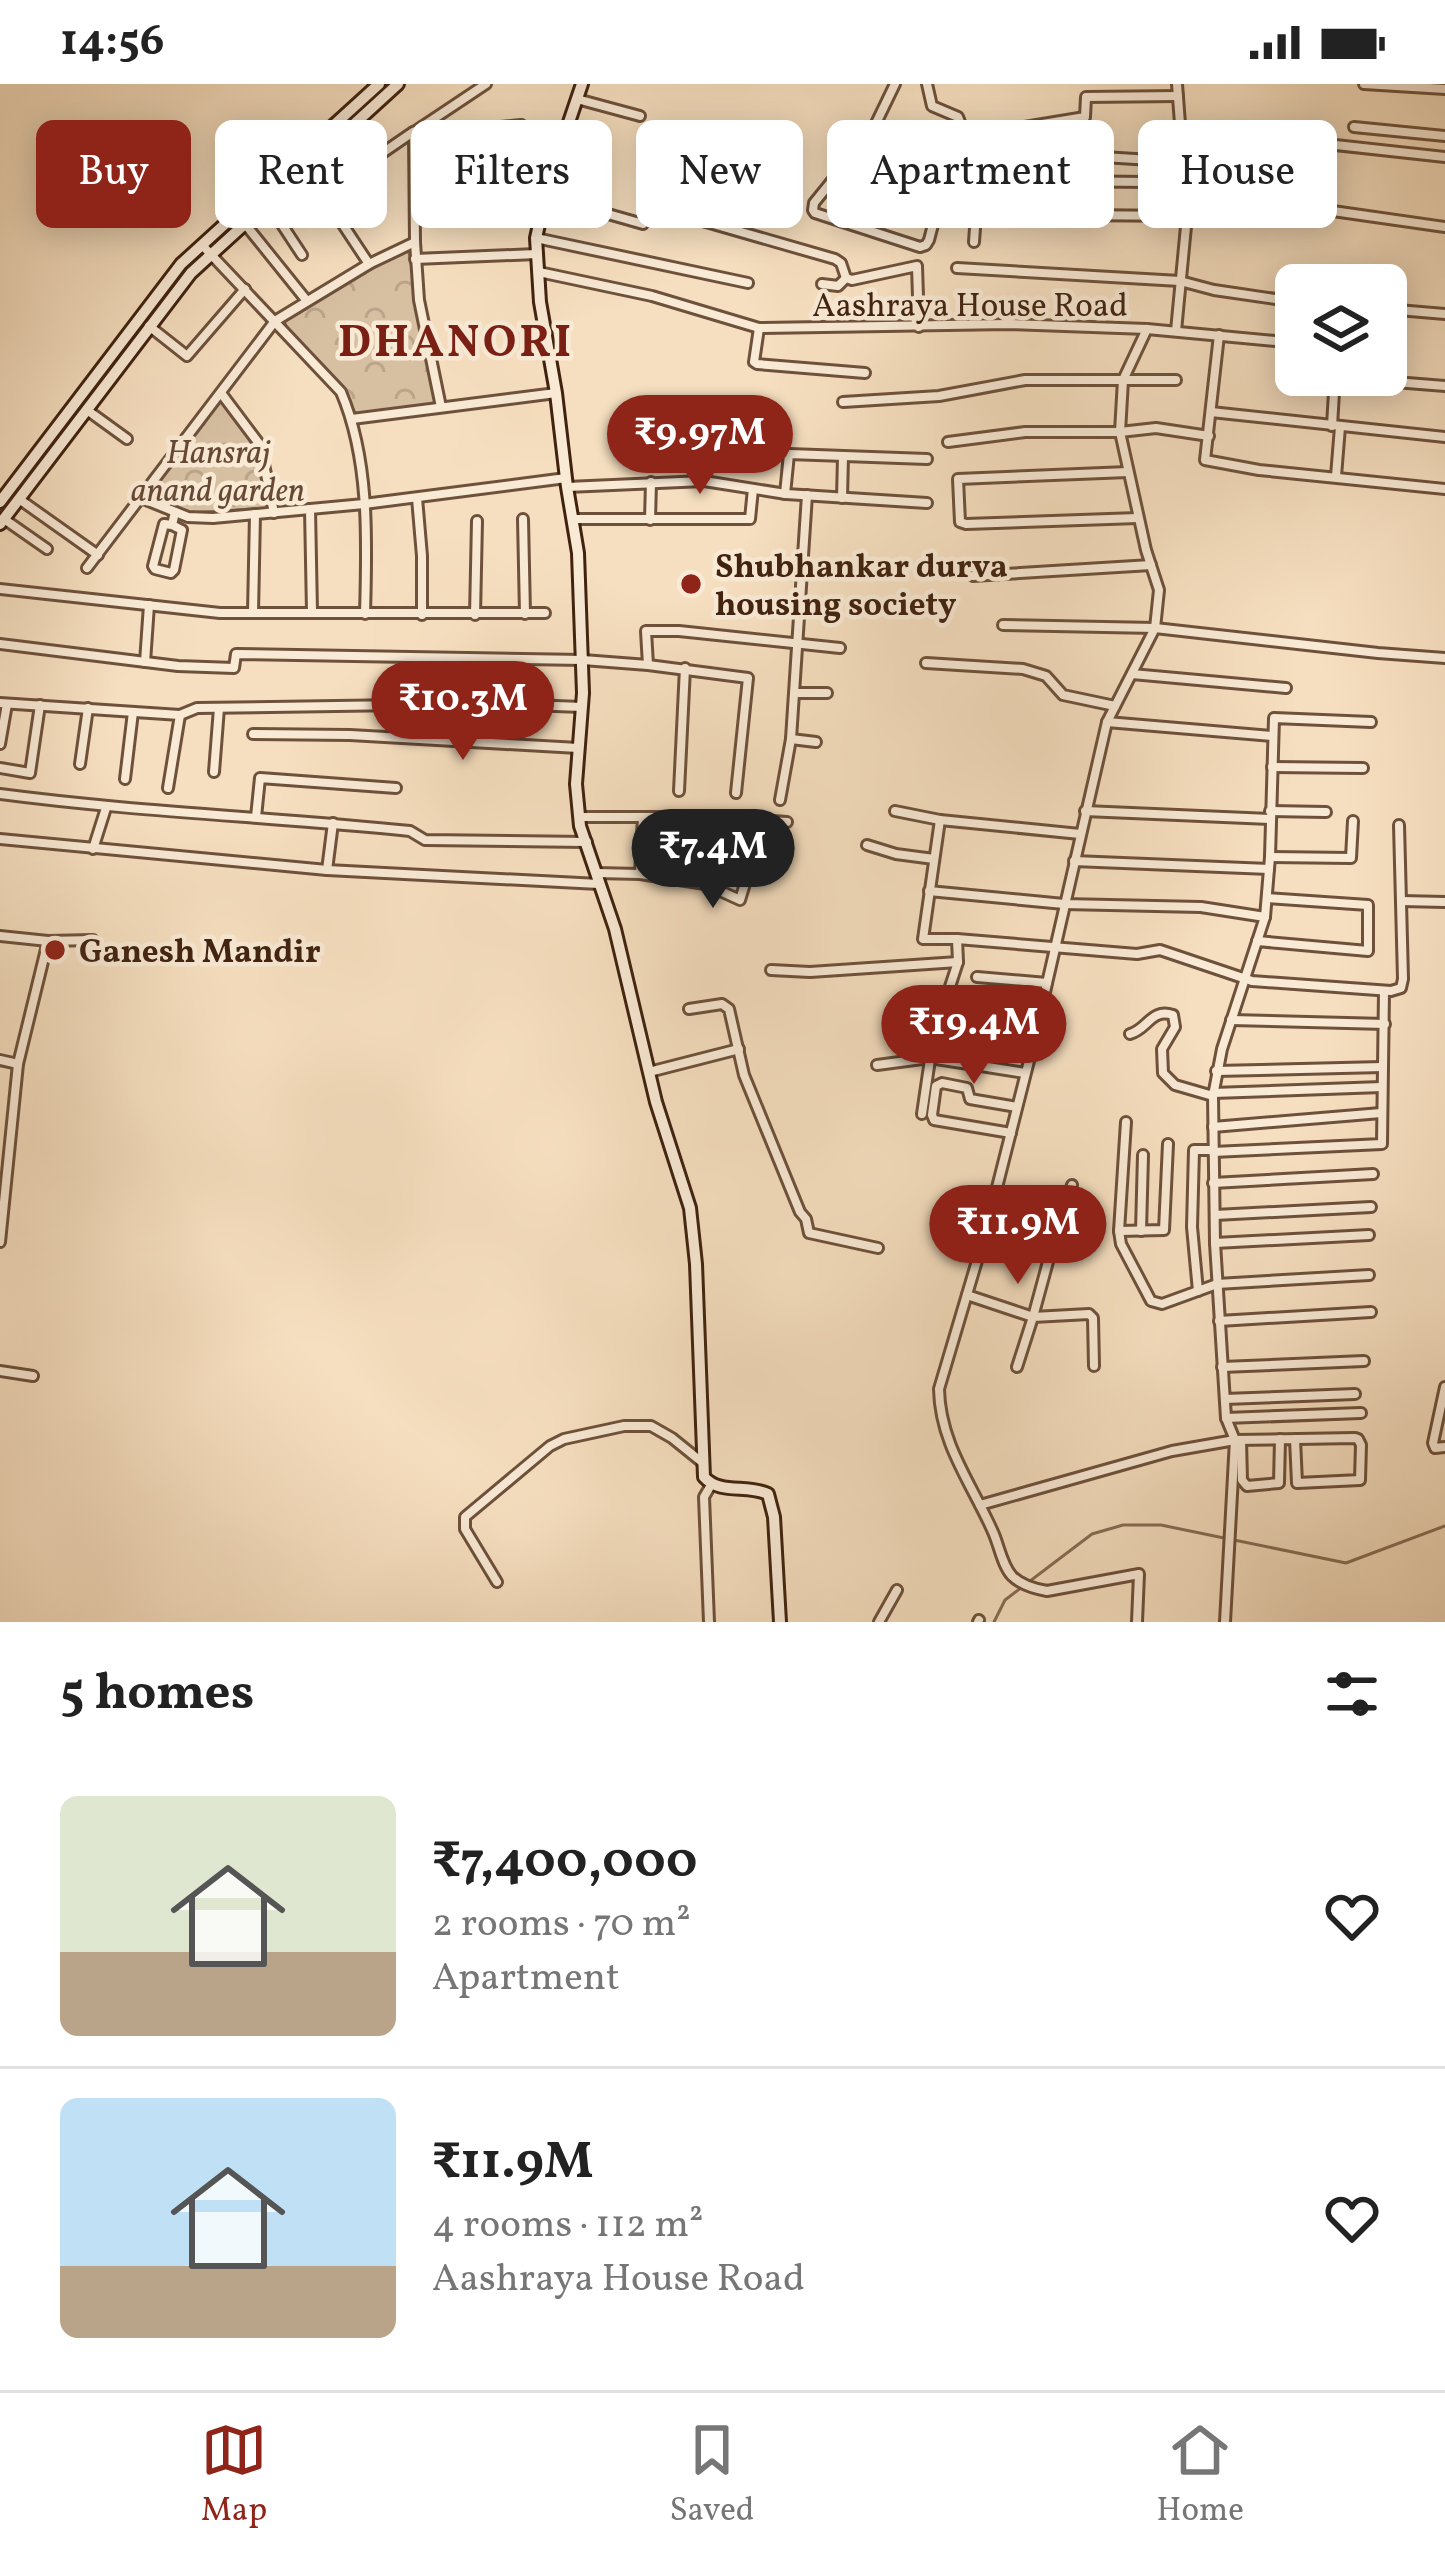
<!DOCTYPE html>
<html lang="en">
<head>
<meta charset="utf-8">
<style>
  body { margin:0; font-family:Vollkorn,serif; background:#f2f2f2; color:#222; height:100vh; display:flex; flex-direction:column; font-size:45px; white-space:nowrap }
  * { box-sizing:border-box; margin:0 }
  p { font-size:39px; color:#767676 }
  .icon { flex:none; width:66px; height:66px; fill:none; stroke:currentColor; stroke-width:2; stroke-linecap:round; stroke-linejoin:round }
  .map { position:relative; height:1538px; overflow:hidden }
  .side { display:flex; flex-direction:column; background:#fff; flex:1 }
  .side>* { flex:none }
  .banner { position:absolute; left:36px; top:36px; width:1374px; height:108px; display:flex; gap:24px }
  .buttons { position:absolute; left:1275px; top:180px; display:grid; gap:24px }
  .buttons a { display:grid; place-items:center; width:132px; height:132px; border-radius:18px; background:#fff; box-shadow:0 6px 30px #0003; font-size:60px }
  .price { position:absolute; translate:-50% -102px; padding:0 27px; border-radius:42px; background:#8f2418; color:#fff; font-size:39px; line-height:78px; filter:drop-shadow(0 3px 6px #0008) }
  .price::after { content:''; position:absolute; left:50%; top:72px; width:36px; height:27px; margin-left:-18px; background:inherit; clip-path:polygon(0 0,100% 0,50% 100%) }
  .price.on { background:#222; color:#fff }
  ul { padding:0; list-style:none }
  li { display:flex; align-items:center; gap:36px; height:300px; padding:0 60px }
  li+li { border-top:3px solid #e0e0e0 }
  li span { display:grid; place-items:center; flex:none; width:336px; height:240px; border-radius:18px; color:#555 }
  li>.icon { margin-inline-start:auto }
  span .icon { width:144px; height:144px; fill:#fffc; stroke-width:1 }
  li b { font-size:51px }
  h2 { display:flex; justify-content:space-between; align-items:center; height:144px; padding:0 60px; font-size:51px }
  .chip { padding:0 42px; border-radius:18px; background:#fff; box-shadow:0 6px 30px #0003; font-size:42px; line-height:108px }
  .chip.on { background:#8f2418; color:#fff }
  .status { display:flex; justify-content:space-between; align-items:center; height:84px; padding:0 60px; background:#fff; direction:ltr }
  .status svg { height:33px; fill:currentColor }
  .tab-bar { display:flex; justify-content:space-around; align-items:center; height:168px; border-top:3px solid #e0e0e0; background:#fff; font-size:33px; color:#767676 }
  .tab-bar a { display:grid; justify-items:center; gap:6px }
  .tab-bar .on { color:#8f2418 }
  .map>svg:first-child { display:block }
  .park { fill:url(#park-crowns); stroke:#8c7058; stroke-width:3 }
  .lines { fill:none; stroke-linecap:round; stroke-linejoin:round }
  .stream { stroke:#886d55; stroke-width:3 }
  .street-casing { stroke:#6e513b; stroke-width:14 }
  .secondary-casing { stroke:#40220f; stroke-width:16 }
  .street { stroke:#f9ead6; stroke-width:8 }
  .secondary { stroke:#f9ead6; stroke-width:10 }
  .poi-dot { fill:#8f2418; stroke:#f9ead6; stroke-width:4.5 }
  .labels { text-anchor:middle; stroke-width:9; stroke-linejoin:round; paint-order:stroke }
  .street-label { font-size:33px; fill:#40220f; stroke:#f9ead6 }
  .park-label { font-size:33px; font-style:italic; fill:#664934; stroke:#f9ead6 }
  .poi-label { font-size:33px; font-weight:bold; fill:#40220f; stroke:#f9ead6; text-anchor:start }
  .district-label { font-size:45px; font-weight:bold; letter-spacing:3px; fill:#7a1f14; stroke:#f9ead6 }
</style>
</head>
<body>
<div class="status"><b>14:56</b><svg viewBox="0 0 49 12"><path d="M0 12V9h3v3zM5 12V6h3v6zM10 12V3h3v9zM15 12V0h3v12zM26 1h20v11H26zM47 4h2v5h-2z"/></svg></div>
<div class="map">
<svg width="1445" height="1538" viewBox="0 0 1445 1538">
  <defs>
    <pattern id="park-crowns" width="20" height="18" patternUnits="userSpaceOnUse" patternTransform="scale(3)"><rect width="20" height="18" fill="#d7bfa2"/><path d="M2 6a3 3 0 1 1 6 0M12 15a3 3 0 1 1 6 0" fill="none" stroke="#baa48a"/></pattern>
  </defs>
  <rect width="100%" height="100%" fill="#f6dfc0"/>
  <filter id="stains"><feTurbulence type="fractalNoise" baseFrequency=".00167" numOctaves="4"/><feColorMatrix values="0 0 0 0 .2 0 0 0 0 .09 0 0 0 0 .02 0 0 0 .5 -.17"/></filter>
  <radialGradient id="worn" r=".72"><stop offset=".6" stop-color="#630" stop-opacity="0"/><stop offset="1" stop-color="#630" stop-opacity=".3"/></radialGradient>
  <!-- park -->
  <g class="park">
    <polygon points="408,163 437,320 356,330 328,288 289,248 284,238"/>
    <polygon points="220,316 256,360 270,424 188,429 147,412"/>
  </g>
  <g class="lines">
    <!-- stream -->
    <g class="stream">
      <polyline points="1234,1456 1346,1479 1445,1442"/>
      <polyline points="994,1538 1005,1516 1092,1450 1123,1441 1161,1441 1224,1454"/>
    </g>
    <defs>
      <g id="street">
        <polyline points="895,0 865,62 844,82 814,119 813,126 815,129 920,163 926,161 929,156 960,38 958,33 932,22 927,0"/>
        <polyline points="1364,0 1445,5"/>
        <polyline points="577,15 640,32"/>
        <polyline points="1354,43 1445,52"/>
        <polyline points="1180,44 1445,73"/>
        <polyline points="470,46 521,41 525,50"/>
        <polyline points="982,50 1085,33 1086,13 1178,12"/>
        <polyline points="468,67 524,61 525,50 563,56"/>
        <polyline points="1098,96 1098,72"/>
        <polyline points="944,98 1085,69 1103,73 1183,78"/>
        <polyline points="322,109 369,180"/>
        <polyline points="1186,113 1284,120 1445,143"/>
        <polyline points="495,114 545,112 643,140 649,125 661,125 835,175 841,179 846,194 852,196 917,182 919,243"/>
        <polyline points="938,121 957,120 1039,97 1151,98"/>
        <polyline points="263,123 277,133 330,105 413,48"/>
        <polyline points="277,133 302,171"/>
        <polyline points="245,140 307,217"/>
        <polyline points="536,154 748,199"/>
        <polyline points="974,158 976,130 1187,132"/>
        <path d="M 202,161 L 341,308 C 370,376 367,458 365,530"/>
        <polyline points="415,175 536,170"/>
        <polyline points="957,184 1180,197 1214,206 1296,218"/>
        <polyline points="539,188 652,212 759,244 1009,240 1147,245 1296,259"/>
        <polyline points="822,200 838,202 846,194"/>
        <polyline points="1386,225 1445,230"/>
        <polyline points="149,242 187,272 245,205"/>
        <polyline points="759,244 754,278 757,280 865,289"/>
        <polyline points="1176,247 1187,132 1177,0"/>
        <polyline points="1219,251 1205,376 1259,386 1445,405"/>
        <polyline points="1352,291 1395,298 1445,302"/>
        <polyline points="221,309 260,361 274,429"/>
        <polyline points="843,318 939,312 1025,296 1176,296"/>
        <polyline points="441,323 419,216 415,158 414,48 486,0"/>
        <polyline points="87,326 127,355"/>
        <polyline points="1211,328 1445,353"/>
        <polyline points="352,335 556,309"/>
        <polyline points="1332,342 1335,291"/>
        <polyline points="948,358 1025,348 1120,348 1156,344 1209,352"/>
        <polyline points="1128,388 958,395 960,438 966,440 1138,434"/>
        <polyline points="1336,392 1340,343"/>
        <polyline points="567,403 704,397 786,410 927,419"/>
        <polyline points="785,410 789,370 927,375"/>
        <polyline points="141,414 188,433 213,434 364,420 566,394"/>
        <polyline points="417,414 422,472 422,531"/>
        <polyline points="842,414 843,373"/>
        <polyline points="19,415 98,471"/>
        <polyline points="310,425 312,528"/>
        <polyline points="4,435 47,465"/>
        <polyline points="523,435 525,530"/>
        <polyline points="572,435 750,435 753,405"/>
        <polyline points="650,436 651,398"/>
        <polyline points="172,441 182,446 174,486 171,489 155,485 153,482 164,440 172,441 175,428"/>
        <polyline points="87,484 275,237 369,180 415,158"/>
        <polyline points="973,492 1151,481"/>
        <polyline points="0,505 220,529 545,529"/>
        <polyline points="253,529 255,430"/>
        <polyline points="475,531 477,437"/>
        <polyline points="1003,541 1155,544 1378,569 1445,574"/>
        <polyline points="0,560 178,582 234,584 236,570 583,576 648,581 748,594 736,709"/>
        <polyline points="145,578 149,521"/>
        <polyline points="926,579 1023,585 1046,592 1063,611 1115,622"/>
        <polyline points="648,581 646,547 679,547 840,564"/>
        <polyline points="1132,590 1286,604"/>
        <polyline points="795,609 827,609"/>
        <polyline points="0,619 180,631 197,624 402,621 426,617 582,623"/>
        <polyline points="1107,638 1273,652"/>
        <polyline points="253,650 350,651 578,664"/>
        <polyline points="791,655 816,658"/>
        <polyline points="0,660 7,620"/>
        <polyline points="80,680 88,624"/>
        <polyline points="1272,683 1363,684"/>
        <polyline points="0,684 30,689 40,621"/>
        <polyline points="214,688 219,624"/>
        <polyline points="125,695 133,628"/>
        <polyline points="168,704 180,631"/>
        <polyline points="679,707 685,584"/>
        <path d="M 0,710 C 136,728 273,733 410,747 L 425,756 L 587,758"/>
        <polyline points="780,716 791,655 807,411"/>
        <polyline points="895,727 940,736 1080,750"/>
        <polyline points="1085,727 1270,735"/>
        <polyline points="1270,727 1326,728"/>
        <polyline points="256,733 260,694 396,704"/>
        <polyline points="580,733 711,733 787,738"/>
        <polyline points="940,736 923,855 957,855 1137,870 1160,866 1252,897 1391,907 1401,904 1403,895 1399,741"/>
        <polyline points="0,755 327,786 599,800"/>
        <polyline points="867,761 896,770 934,775"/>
        <polyline points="93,765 106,724"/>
        <polyline points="1270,773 1351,774 1353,737"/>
        <polyline points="1074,777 1269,785"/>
        <polyline points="327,786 333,739"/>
        <polyline points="596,789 640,790 705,800 740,816 758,757"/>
        <polyline points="640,790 643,733"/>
        <polyline points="705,800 711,733"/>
        <polyline points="929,807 1064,820 1201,823 1265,833"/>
        <polyline points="1401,817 1445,818"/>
        <polyline points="0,852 48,857 93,856"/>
        <polyline points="1257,857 1368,867 1368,821 1267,814"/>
        <polyline points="771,886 810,888 958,878"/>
        <polyline points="977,893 1047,899"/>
        <polyline points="948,910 1041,925"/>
        <polyline points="689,925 722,920 729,925 744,991 800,1128 806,1135 809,1149 878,1164"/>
        <polyline points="1231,936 1385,940"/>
        <polyline points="937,941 1034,956"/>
        <path d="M 1130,950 C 1148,945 1151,924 1173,931 L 1175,943 L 1162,965 L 1163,989 L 1175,1001 L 1213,1012"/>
        <polyline points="0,976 18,980"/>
        <polyline points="877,981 930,974 1025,989"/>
        <polyline points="1216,987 1383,983"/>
        <polyline points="649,988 739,965"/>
        <polyline points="1213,1009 1382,1003"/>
        <polyline points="922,1030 933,955 958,878 957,855"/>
        <polyline points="1126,1038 1119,1147 1121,1160 1151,1217 1162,1220 1217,1200 1369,1191"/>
        <polyline points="1213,1043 1381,1029"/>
        <polyline points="1011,1049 934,1036 932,1031 936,1002 942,999 967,1004 970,1015 1017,1023"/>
        <polyline points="1213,1068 1382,1060 1384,907"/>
        <polyline points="1213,1099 1373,1090"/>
        <polyline points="1215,1131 1371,1123"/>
        <polyline points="987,1143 1052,1163 1072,1101"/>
        <polyline points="1119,1147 1164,1146 1168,1060"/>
        <polyline points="1141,1147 1143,1071"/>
        <polyline points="0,1158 18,980 48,857"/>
        <polyline points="1215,1159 1369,1151"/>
        <polyline points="1198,1207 1192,1143 1194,1066 1213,1066"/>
        <polyline points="967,1211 1033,1233 1052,1163"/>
        <polyline points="1219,1237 1371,1228"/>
        <polyline points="1017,1283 1033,1233 1089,1230 1093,1234 1094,1282"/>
        <polyline points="1222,1283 1364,1277"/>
        <polyline points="0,1287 33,1292"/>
        <polyline points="1445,1303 1433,1359 1435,1364 1445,1363"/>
        <polyline points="1225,1315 1355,1310"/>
        <polyline points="1226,1334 1361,1329"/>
        <polyline points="1241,1356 1242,1396 1247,1402 1279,1399 1280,1355"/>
        <polyline points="980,1421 1172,1367 1235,1356 1355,1354 1358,1355 1361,1361 1360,1396 1297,1399 1295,1355"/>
        <polyline points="497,1498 465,1445 465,1433 550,1362 564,1355 624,1342 651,1342 672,1354 703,1379"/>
        <polyline points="709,1538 704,1413 711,1401"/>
        <polyline points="879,1538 897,1506"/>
        <polyline points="978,1538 979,1536"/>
        <path d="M 1137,1538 L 1139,1490 L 1047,1507 C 1035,1505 1021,1501 1012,1492 C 1002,1481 999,1461 993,1448 C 972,1400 940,1360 939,1305 L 987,1143 L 1031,969 L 1107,638 L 1155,544 L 1159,506 L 1146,466 L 1120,348 L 1123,296 L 1147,245"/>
        <polyline points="1225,1538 1235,1356 1226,1334 1215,1159 1213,1012 1222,965 1265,833 1270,773 1274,634 1371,638"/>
      </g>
      <g id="secondary">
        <path d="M 582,0 L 548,100 L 536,154 L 540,218 L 556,309 L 567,403 L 578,469 L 583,609 L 576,700 L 580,742 L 615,845 L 656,1018 L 690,1124 L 696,1180 L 704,1393 C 720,1411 747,1400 768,1410 L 774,1433 L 780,1538"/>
        <polyline points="0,418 181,180 379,0"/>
        <polyline points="0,440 191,189 398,0"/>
      </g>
    </defs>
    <!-- street casing -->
    <use href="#street" class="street-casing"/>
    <!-- secondary casing -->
    <use href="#secondary" class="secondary-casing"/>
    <!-- street -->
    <use href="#street" class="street"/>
    <!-- secondary -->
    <use href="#secondary" class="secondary"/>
  </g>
  <!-- markers -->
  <g class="poi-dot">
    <circle cx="691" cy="500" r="12"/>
    <circle cx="55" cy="866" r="12"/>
  </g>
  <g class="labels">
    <!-- street labels -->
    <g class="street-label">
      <text x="970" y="232">Aashraya House Road</text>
    </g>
    <!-- park labels -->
    <g class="park-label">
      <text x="218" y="379">Hansraj<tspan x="218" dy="38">anand garden</tspan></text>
    </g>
    <!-- poi labels -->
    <g class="poi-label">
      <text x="715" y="493">Shubhankar durva<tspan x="715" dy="38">housing society</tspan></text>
      <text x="79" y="878">Ganesh Mandir</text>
    </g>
    <!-- district labels -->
    <g class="district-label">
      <text x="456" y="272">DHANORI</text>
    </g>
  </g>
  <rect width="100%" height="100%" filter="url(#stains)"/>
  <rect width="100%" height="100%" fill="url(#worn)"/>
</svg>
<div class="buttons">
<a><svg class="icon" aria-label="layers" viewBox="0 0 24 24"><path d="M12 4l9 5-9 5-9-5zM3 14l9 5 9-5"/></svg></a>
</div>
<b class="price" style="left:700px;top:413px">₹9.97M</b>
<b class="price" style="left:463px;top:679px">₹10.3M</b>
<b class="price on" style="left:713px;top:827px">₹7.4M</b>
<b class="price" style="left:974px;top:1003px">₹19.4M</b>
<b class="price" style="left:1018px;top:1203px">₹11.9M</b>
<div class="banner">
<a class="chip on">Buy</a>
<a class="chip">Rent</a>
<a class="chip">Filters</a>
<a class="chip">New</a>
<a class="chip">Apartment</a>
<a class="chip">House</a>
</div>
</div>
<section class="side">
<h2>5 homes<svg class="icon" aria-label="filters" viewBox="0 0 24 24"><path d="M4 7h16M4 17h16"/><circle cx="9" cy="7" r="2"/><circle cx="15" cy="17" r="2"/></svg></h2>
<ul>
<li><span style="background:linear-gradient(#dfe7d0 65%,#b9a48a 0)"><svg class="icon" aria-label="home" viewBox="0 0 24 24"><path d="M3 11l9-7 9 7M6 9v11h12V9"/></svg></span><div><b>₹7,400,000</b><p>2 rooms · 70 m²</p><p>Apartment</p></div><svg class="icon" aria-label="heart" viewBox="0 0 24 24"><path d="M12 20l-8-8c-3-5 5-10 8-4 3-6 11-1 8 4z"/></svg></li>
<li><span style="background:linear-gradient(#bfe0f5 70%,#b9a48a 0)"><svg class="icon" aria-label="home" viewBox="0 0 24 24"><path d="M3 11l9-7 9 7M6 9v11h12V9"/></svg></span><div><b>₹11.9M</b><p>4 rooms · 112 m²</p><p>Aashraya House Road</p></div><svg class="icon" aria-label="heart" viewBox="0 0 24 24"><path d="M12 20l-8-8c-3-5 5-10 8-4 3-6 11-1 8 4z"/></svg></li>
</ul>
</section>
<nav class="tab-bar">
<a class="on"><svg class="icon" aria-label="map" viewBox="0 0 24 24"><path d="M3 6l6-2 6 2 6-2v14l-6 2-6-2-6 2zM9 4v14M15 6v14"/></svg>Map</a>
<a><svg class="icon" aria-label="saved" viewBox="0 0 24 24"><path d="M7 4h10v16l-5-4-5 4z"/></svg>Saved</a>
<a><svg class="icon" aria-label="home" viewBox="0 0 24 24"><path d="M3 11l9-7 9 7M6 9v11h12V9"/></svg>Home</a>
</nav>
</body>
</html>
